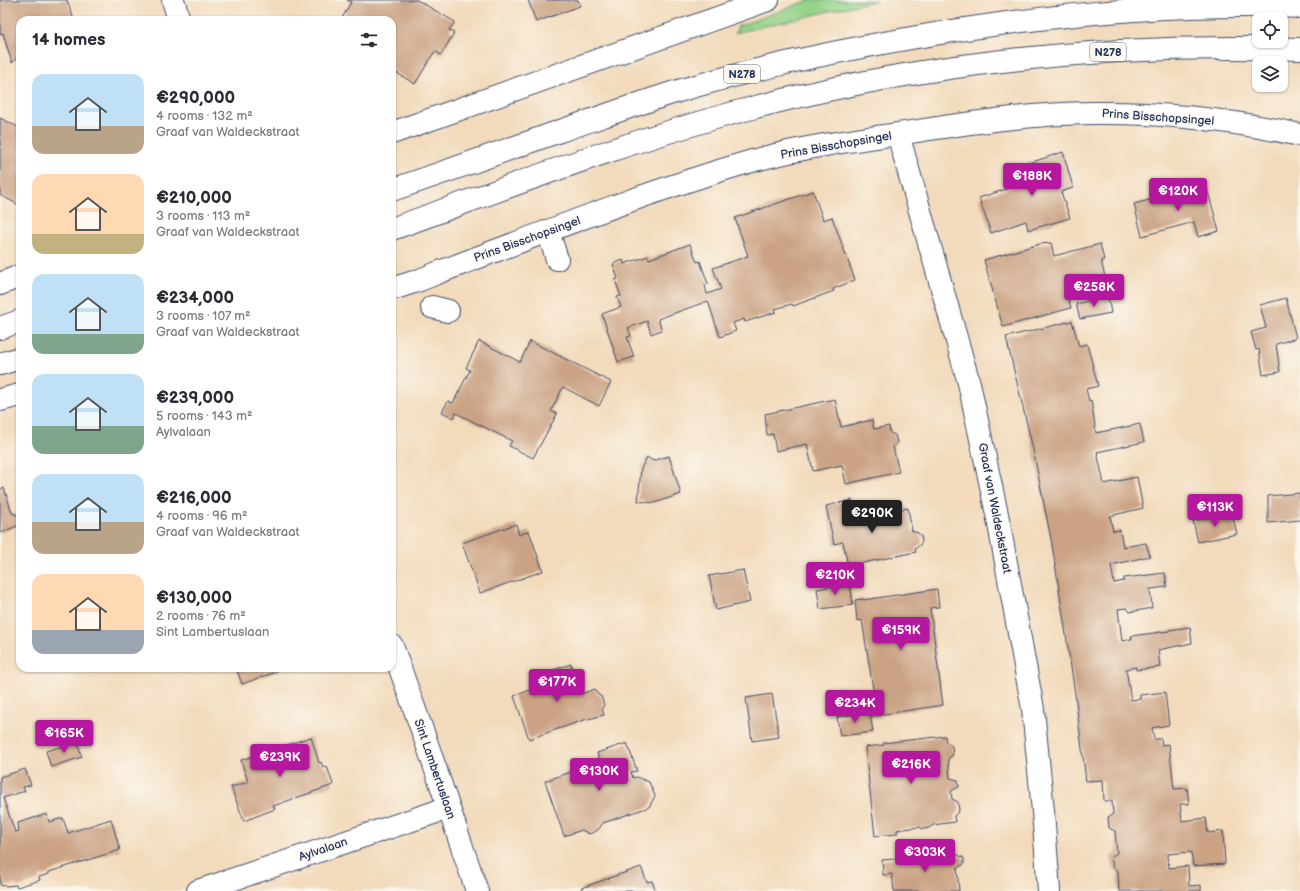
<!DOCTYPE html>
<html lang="en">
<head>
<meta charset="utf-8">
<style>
  body { margin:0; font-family:"Balsamiq Sans",sans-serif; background:#f7f7f7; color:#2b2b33; height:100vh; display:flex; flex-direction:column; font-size:15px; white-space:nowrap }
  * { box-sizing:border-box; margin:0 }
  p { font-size:13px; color:#7c7c81 }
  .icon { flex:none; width:22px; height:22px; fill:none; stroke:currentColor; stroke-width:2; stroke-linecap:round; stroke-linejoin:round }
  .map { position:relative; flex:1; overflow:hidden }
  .drawer { position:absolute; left:16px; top:16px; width:380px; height:656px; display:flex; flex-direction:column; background:#fff; border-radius:12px; box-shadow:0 1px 3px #0004 }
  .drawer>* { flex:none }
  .tools { position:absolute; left:1252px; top:12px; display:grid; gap:8px }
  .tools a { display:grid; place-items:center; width:36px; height:36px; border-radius:8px; background:#fff; box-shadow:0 1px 3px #0004; font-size:20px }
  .price { position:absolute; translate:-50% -34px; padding:0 9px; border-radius:4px; background:#b5179e; color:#fff; font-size:13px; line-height:26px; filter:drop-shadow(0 1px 2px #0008) }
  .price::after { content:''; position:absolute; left:50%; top:24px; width:12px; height:9px; margin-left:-6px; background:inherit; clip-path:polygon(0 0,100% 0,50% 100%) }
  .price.selected { background:#222; color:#fff }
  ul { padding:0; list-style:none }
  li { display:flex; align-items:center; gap:12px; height:100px; padding:0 16px }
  li span { display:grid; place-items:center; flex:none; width:112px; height:80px; border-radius:12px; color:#555 }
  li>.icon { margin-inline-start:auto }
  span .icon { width:48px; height:48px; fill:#fffc; stroke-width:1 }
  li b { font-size:17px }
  h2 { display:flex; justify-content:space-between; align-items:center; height:48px; padding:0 16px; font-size:17px }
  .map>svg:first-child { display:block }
  .green { fill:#95d389; stroke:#588174 }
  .building { fill:#cba384 }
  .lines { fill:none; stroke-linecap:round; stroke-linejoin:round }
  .minor-casing { stroke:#3b496c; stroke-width:24 }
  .major-casing { stroke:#3b496c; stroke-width:24 }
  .minor { stroke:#fff; stroke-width:22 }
  .major { stroke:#fff; stroke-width:22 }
  .labels { text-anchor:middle; stroke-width:3; stroke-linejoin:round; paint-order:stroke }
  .shield { fill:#fbf7ec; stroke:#5e6b89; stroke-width:1 }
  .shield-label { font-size:11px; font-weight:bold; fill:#1b2f5e }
  .street-label { font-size:12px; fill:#1b2f5e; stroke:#fbf7ec }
</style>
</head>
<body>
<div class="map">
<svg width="1300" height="891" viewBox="0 0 1300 891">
  <rect width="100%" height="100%" fill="#fbf7ec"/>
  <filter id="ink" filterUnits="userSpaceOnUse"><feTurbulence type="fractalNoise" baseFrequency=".025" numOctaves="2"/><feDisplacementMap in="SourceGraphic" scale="8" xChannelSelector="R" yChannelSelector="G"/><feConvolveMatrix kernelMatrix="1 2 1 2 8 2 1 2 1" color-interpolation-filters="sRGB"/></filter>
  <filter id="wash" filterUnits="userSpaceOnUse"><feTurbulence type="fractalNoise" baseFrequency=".012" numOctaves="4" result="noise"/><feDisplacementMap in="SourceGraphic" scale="16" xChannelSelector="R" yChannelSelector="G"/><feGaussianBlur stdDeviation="0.9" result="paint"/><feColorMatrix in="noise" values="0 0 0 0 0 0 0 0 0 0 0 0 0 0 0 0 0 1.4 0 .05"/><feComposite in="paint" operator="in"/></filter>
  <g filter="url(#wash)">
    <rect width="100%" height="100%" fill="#f2dabb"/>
    <!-- green -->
    <polygon class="green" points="810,0 878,0 735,33 738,26"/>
    <g id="blocks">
      <!-- building -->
      <g class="building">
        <polygon points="0,0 67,0 74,20 20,20 20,54 12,63 3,33 0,34"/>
        <polygon points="347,0 417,0 455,22 449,30 454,33 441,55 435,51 415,84 392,70 392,20 341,20 351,2"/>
        <polygon points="528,0 578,0 580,6 536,22"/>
        <polygon points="0,118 20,128 20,202 19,205 0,195"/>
        <polygon points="1063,152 1073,187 1073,188 1061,192 1070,218 1028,230 1026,221 991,233 979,198 1031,181 1026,164"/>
        <polygon points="1206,185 1219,231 1198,237 1194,222 1142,236 1134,204"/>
        <polygon points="813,191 823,220 832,217 855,280 833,289 834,291 793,306 792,304 775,309 776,312 745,322 744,319 733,323 736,331 720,337 708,301 658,319 662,330 651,334 647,321 628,328 631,336 627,337 634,357 618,362 602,314 621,307 617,297 621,296 615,280 618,279 613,264 623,260 624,264 648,256 649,259 690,244 697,262 700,261 708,284 705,285 707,294 721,289 713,268 748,256 735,218"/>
        <polygon points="1051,243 1054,256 1100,244 1104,260 1101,260 1106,281 1066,292 1071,308 1003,327 984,260 1040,244"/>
        <polygon points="1108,296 1111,313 1080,319 1076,304"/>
        <polygon points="1286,298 1296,338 1276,344 1280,372 1263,375 1259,349 1256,350 1251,332 1266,328 1260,305"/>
        <polygon points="1072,321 1079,346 1087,344 1098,386 1086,389 1089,401 1091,400 1096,433 1140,424 1144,442 1097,452 1104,484 1137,477 1143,508 1110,516 1113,531 1120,530 1123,547 1146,543 1150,556 1111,565 1114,583 1124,581 1124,578 1165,573 1167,587 1150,589 1152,608 1130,612 1127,608 1118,609 1122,641 1132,639 1131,636 1169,631 1169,630 1190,627 1192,643 1158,650 1160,667 1136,670 1136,667 1126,669 1131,700 1140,699 1140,695 1165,692 1169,725 1152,728 1154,739 1161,739 1162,745 1169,744 1174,789 1187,788 1189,804 1180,804 1182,821 1206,818 1208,833 1223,831 1225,864 1193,866 1191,852 1168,854 1169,868 1188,866 1189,886 1201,885 1201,891 1119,891 1118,871 1113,868 1111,857 1117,853 1115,831 1109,828 1108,817 1113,814 1112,801 1104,801 1103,780 1086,781 1075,693 1052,544 1033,449 1006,337"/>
        <polygon points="479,341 520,362 530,341 611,382 599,406 563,387 551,411 557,414 533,458 509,446 512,441 456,413 454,418 442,412 448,401 453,403 470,370 466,368"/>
        <polygon points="835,399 841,427 872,420 874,429 889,426 890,433 895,435 897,442 893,447 899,472 846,484 842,465 813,471 807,444 776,451 773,434 767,435 765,414"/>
        <polygon points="669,456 681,494 654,503 638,501 641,469 647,457 653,461"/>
        <polygon points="4,488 12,513 20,516 20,525 0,533 0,490"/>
        <polygon points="1300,493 1300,520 1268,523 1268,496"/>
        <polygon points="852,500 856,519 908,508 912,531 918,533 921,536 922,541 920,545 915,549 916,552 848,566 843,542 834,544 826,506"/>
        <polygon points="1232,513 1237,534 1198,542 1193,521"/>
        <polygon points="516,524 519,535 529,531 543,571 480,593 462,543"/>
        <polygon points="743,570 750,602 716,610 709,576"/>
        <polygon points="850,583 853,605 820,609 817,589"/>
        <polygon points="937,589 939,607 930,608 943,705 872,716 869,696 874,695 862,620 857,621 855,600 863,599 863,600"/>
        <polygon points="571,664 581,694 595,689 598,695 601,696 604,705 602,708 604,715 584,720 529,739 514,696 543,685 540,674"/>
        <polygon points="236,668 275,668 276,672 242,684"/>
        <polygon points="772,694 779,737 752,741 746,698"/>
        <polygon points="870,712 873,732 840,736 837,717"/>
        <polygon points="945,736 946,742 952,746 953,755 948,759 950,778 958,780 959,787 951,791 952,799 958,802 959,811 954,816 955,822 933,825 929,828 923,829 919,827 897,830 897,834 875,836 865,747 884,745 883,743"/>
        <polygon points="311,737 319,763 321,762 323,767 327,766 333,785 273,806 275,809 244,821 231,787 248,782 241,760"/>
        <polygon points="77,742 82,757 51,767 46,751"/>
        <polygon points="627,743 637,771 631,772 633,778 636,777 649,782 655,796 649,807 603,823 598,830 589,834 582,830 564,836 545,781 600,762 597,753"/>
        <polygon points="25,769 31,785 23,787 25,791 3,798 15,832 19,831 18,823 47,814 49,822 63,818 68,833 111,819 120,850 49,872 49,874 39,877 40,880 17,887 16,885 6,886 0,885 0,777"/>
        <polygon points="956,854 964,858 964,864 957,868 959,891 894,891 892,874 883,875 882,860"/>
        <polygon points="641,867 647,882 652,881 656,891 582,891 581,888"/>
      </g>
    </g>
  </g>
  <g filter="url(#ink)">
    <use href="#blocks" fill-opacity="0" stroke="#3b496c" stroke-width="1"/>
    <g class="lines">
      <defs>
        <g id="minor">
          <polyline points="173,0 179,20"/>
          <polyline points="898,134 969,383 998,519 1033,709 1043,811 1049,891"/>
          <polyline points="548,231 557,259"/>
          <polyline points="432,307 448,311"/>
          <polyline points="0,400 20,395"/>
          <polyline points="392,646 426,741 477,891"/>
          <polyline points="198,891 448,808"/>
        </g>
        <g id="major">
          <polyline points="392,133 768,0"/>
          <path d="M 392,190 C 448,171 504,151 560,131 C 598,118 637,104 675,92 C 755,68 836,51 917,37 C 1043,15 1172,2 1300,7"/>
          <path d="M 392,229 C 511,186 629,140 752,108 C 931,61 1115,43 1300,49"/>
          <polyline points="0,284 20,276"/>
          <path d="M 392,289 L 420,280 L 437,273 C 541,234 645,192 752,161 C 802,147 854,140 905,133 C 967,123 1029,114 1092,113 C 1161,112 1232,120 1300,135"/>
          <polyline points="0,328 20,321"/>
          <polyline points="0,364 20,358"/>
        </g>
      </defs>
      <!-- minor casing -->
      <use href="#minor" class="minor-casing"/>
      <!-- major casing -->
      <use href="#major" class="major-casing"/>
      <!-- minor -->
      <use href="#minor" class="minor"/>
      <!-- major -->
      <use href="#major" class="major"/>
    </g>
  </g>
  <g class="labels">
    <!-- shield labels -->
    <g class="shield">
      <rect x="1090" y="43" width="36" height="18" rx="3"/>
      <rect x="724" y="65" width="36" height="18" rx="3"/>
    </g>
    <g class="shield-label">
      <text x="1108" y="56">N278</text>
      <text x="742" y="78">N278</text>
    </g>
    <!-- street labels -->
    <g class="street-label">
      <text transform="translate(1158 117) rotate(4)" y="4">Prins Bisschopsingel</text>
      <text transform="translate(836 145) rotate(-10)" y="4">Prins Bisschopsingel</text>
      <text transform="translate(527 239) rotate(-20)" y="4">Prins Bisschopsingel</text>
      <text transform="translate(995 508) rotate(79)" y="4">Graaf van Waldeckstraat</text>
      <text transform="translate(435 769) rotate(71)" y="4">Sint Lambertuslaan</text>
      <text transform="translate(323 849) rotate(-19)" y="4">Aylvalaan</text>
    </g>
  </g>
</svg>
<div class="tools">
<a><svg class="icon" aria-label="locate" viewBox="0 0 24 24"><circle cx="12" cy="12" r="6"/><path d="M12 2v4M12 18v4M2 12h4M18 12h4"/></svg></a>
<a><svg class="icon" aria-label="layers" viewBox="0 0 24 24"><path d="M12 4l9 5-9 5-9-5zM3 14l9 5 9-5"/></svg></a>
</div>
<b class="price" style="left:1032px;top:197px">€188K</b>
<b class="price" style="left:1178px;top:212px">€120K</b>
<b class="price" style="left:1094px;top:308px">€258K</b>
<b class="price" style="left:1215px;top:528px">€113K</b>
<b class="price selected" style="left:872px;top:534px">€290K</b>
<b class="price" style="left:835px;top:596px">€210K</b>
<b class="price" style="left:901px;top:651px">€159K</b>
<b class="price" style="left:557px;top:703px">€177K</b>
<b class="price" style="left:855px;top:724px">€234K</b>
<b class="price" style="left:64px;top:754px">€165K</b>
<b class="price" style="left:280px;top:778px">€239K</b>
<b class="price" style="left:911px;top:785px">€216K</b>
<b class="price" style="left:599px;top:792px">€130K</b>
<b class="price" style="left:925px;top:873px">€303K</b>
<section class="drawer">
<h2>14 homes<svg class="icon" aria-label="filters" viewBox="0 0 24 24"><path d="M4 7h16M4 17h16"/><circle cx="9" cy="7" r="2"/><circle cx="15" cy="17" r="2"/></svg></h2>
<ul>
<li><span style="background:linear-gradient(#bfe0f5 65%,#b9a48a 0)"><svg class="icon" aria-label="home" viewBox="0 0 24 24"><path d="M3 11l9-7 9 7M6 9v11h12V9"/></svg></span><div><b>€290,000</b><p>4 rooms · 132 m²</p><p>Graaf van Waldeckstraat</p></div></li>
<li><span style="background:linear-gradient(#ffd9b3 75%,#c2b280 0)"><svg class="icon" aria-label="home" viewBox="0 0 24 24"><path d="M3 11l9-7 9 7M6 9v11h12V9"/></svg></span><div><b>€210,000</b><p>3 rooms · 113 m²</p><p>Graaf van Waldeckstraat</p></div></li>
<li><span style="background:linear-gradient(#bfe0f5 75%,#7fa58c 0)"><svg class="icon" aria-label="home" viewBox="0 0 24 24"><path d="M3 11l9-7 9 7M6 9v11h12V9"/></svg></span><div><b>€234,000</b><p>3 rooms · 107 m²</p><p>Graaf van Waldeckstraat</p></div></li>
<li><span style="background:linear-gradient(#bfe0f5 65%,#7fa58c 0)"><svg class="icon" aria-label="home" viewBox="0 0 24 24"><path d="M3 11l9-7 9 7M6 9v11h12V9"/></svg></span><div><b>€239,000</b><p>5 rooms · 143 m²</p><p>Aylvalaan</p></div></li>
<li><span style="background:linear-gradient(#bfe0f5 60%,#b9a48a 0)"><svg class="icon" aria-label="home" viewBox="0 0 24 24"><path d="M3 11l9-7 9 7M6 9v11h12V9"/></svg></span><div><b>€216,000</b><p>4 rooms · 96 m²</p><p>Graaf van Waldeckstraat</p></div></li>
<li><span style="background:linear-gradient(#ffd9b3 70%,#9aa5b1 0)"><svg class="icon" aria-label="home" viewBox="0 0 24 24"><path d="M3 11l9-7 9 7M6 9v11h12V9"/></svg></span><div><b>€130,000</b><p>2 rooms · 76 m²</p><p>Sint Lambertuslaan</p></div></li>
</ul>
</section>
</div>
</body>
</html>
